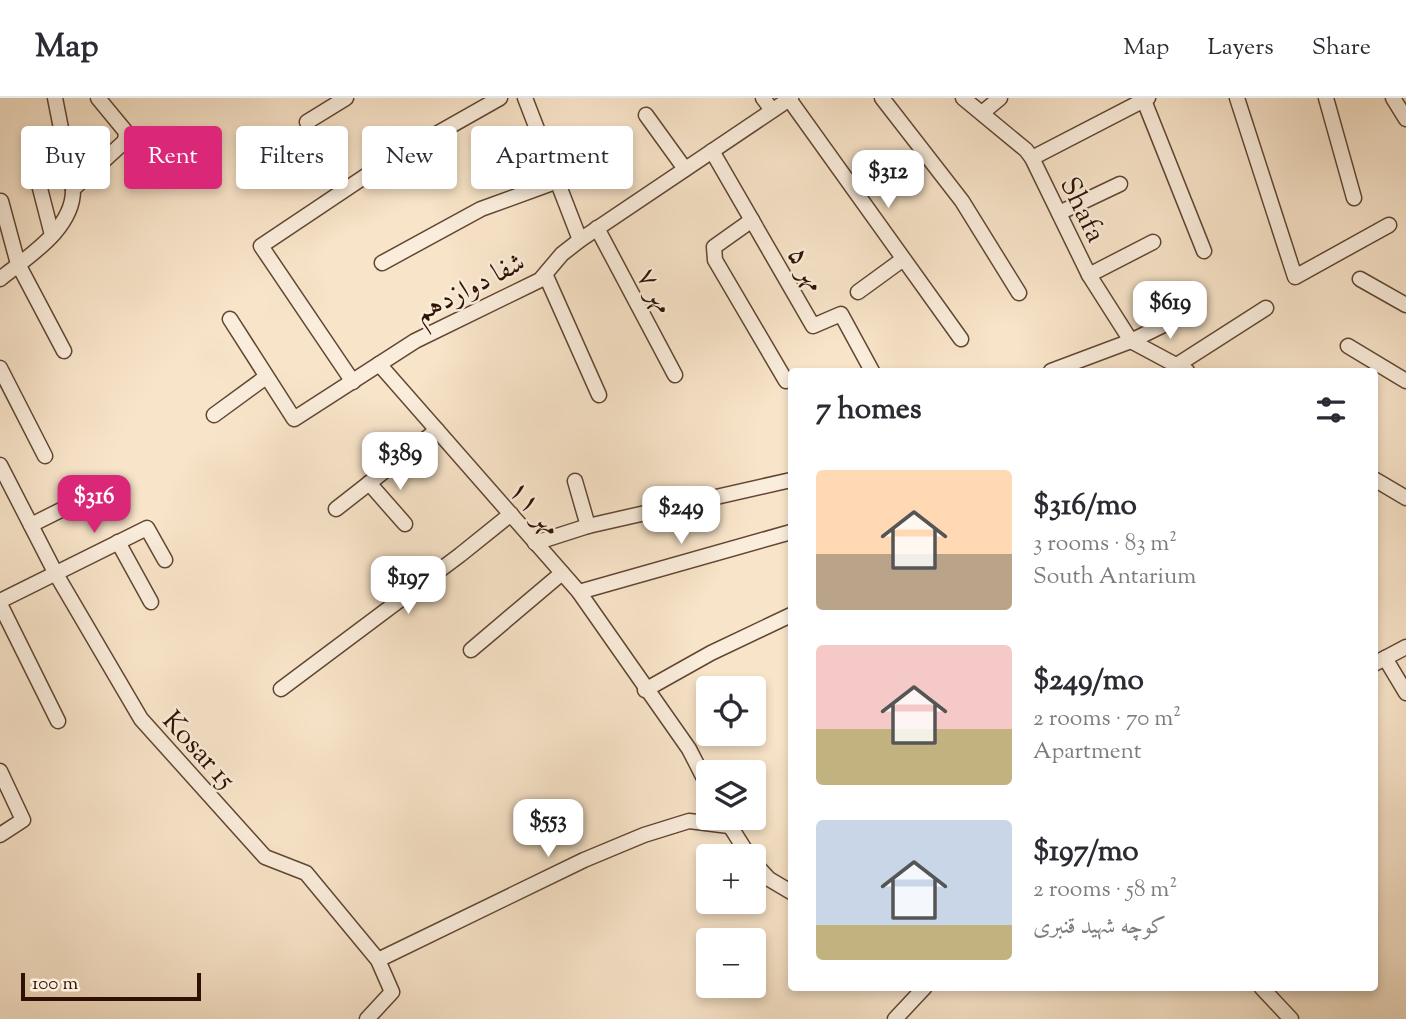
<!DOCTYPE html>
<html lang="en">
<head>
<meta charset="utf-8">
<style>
  body { margin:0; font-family:"Sorts Mill Goudy",Amiri,serif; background:#f2f2f3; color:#2b2b33; height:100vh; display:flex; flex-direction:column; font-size:26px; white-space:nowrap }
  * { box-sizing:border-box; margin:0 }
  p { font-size:23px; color:#7c7c81 }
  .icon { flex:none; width:38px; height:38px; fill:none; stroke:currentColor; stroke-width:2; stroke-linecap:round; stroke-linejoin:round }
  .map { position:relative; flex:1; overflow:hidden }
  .sheet { position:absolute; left:788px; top:270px; width:590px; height:623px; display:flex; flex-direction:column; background:#fff; border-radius:7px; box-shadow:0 4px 10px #0003 }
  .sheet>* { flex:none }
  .hud { position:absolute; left:21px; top:28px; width:662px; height:63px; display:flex; gap:14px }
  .tools { position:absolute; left:696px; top:578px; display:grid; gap:14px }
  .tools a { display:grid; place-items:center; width:70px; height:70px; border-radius:7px; background:#fff; box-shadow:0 4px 10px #0003; font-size:35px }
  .scale { position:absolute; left:21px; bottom:18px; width:180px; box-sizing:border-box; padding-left:7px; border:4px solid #2f1101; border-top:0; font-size:19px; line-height:24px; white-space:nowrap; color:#2f1101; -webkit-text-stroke:5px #faeddc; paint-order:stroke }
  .price { position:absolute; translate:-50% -60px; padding:0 16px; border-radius:14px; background:#fff; color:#222; font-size:23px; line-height:46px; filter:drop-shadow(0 2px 4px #0008) }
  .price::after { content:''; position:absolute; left:50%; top:42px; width:21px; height:16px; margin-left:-10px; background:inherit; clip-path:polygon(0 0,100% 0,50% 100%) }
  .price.current { background:#db2777; color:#fff }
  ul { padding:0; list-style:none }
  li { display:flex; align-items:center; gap:21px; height:175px; padding:0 28px }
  li span { display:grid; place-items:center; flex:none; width:196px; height:140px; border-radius:7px; color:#555 }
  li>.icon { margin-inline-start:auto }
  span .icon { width:84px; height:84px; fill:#fffc; stroke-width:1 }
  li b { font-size:30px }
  h2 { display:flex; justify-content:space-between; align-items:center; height:84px; padding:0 28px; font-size:30px }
  .tag { padding:0 24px; border-radius:7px; background:#fff; box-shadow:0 4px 10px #0003; font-size:24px; line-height:63px }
  .tag.current { background:#db2777; color:#fff }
  header { display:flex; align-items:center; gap:42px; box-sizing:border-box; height:98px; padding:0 35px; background:#fff; border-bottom:2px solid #e1e1e2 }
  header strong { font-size:33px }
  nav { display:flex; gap:38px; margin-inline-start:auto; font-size:24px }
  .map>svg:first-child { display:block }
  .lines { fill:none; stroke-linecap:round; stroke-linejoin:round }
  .street-casing { stroke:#614633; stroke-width:17 }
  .street { stroke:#faeddc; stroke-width:14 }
  .labels { text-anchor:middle; stroke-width:5; stroke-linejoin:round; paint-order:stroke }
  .street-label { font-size:28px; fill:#2f1101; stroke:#faeddc }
</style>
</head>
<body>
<header>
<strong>Map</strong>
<nav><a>Map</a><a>Layers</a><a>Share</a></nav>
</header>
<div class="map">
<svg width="1406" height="921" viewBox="0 0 1406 921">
  <rect width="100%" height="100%" fill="#f8e4c9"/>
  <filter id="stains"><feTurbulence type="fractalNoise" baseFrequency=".00286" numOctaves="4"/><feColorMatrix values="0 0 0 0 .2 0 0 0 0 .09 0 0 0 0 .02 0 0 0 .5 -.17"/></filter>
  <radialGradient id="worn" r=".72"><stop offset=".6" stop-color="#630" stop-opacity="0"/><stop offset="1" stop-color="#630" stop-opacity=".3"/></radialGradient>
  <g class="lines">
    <defs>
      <g id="street">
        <polyline points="55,0 73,91"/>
        <polyline points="525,0 580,142"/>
        <polyline points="763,0 772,12"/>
        <polyline points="882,0 962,103 1019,195"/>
        <polyline points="963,0 1026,52 1032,60 1089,177 1131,243 1187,273"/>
        <polyline points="1143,0 1204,153"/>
        <polyline points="1237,0 1295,179 1389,127"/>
        <polyline points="1326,0 1354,100"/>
        <polyline points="1393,0 1406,21"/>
        <polyline points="789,1 961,241"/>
        <polyline points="982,15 1000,0"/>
        <polyline points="646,17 685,71"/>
        <polyline points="307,24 346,0"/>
        <polyline points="712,53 813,228 841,216 872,273"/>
        <polyline points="1032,60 1148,0"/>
        <polyline points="35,71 52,137"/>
        <polyline points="1,103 18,166 64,253"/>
        <polyline points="1059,115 1120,86"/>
        <polyline points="752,122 714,149 715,162 786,283"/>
        <polyline points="597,130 675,277"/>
        <polyline points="382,165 481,111 558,83"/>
        <polyline points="1089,177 1153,144"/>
        <polyline points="546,178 599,297"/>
        <path d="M 0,181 C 27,159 74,131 73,91 L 125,43 L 126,34 L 98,0"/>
        <polyline points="1360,181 1406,207"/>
        <polyline points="858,194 902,162"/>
        <polyline points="230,221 294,321 415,243 540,182 562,156 580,142 791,0"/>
        <polyline points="1348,248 1406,283"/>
        <polyline points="379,266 579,494 689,651 709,690"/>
        <polyline points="1177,267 1266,210"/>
        <polyline points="0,270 45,358"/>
        <polyline points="1051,273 1131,243 1194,212"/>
        <polyline points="353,284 261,148 385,65 500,0"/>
        <polyline points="214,317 266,279"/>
        <polyline points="0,367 56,476 141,621 265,759 306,775 378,862 392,894 367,921"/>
        <polyline points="1374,381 1406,400"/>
        <polyline points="575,383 588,428"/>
        <polyline points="369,385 405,426"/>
        <polyline points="336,411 437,332"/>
        <polyline points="31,427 109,388"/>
        <polyline points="118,444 151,504"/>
        <polyline points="535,445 588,428 791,382"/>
        <polyline points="579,494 791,434"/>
        <polyline points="0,503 147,430 165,462"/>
        <polyline points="0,506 58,623"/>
        <polyline points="471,552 562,475"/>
        <polyline points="1385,560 1406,595"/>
        <polyline points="1374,566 1406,549"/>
        <polyline points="281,591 460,457 511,416"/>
        <polyline points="645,592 711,555 791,517"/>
        <polyline points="0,673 23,722 0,737"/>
        <polyline points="725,720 749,758"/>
        <polyline points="754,765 769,781 791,794"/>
        <polyline points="378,862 584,762 644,737 689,723 729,728"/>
        <polyline points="1261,889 1291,921"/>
        <polyline points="895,921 925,889"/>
      </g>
    </defs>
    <!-- street casing -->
    <use href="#street" class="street-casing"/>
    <!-- street -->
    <use href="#street" class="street"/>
  </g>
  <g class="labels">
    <!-- street labels -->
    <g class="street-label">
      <text transform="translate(1084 111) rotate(64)" y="10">Shafa</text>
      <text transform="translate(808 170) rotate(60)" y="10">مهر ۵</text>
      <text transform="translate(469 188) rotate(-27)" y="10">شفا دوازدهم</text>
      <text transform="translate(657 192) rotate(62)" y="10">مهر ۷</text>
      <text transform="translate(536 409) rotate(49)" y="10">مهر ۱۱</text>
      <text transform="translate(200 651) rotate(48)" y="10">Kosar 15</text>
    </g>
  </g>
  <rect width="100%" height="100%" filter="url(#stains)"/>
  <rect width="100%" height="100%" fill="url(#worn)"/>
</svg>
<div class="tools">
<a><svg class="icon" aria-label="locate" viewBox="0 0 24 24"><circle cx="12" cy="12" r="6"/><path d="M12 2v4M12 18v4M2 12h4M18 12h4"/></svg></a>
<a><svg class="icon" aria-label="layers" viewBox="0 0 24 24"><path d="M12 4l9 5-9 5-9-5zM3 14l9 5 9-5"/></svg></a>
<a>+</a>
<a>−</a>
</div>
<div class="scale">100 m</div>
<b class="price" style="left:888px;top:112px">$312</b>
<b class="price" style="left:1170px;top:243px">$619</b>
<b class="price" style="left:400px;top:394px">$389</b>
<b class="price current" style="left:94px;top:437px">$316</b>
<b class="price" style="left:681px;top:448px">$249</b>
<b class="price" style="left:408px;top:518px">$197</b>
<b class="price" style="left:548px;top:761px">$553</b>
<div class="hud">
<a class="tag">Buy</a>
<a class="tag current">Rent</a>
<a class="tag">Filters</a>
<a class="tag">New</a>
<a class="tag">Apartment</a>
</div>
<section class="sheet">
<h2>7 homes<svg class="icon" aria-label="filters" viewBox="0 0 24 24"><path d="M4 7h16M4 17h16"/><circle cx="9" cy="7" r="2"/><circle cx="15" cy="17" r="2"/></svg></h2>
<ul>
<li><span style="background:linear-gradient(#ffd9b3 60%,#b9a48a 0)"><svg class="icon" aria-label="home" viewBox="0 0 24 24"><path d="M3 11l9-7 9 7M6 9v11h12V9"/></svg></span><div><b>$316/mo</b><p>3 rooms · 83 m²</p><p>South Antarium</p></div></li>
<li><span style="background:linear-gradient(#f6c9c9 60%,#c2b280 0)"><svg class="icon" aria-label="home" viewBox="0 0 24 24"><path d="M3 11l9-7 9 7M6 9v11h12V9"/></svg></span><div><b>$249/mo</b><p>2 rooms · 70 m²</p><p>Apartment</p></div></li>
<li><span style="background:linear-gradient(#c9d6e8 75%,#c2b280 0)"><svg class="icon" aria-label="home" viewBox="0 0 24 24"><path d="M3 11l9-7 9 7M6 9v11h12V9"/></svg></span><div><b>$197/mo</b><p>2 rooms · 58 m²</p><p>کوچه شهید قنبری</p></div></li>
</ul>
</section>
</div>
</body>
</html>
